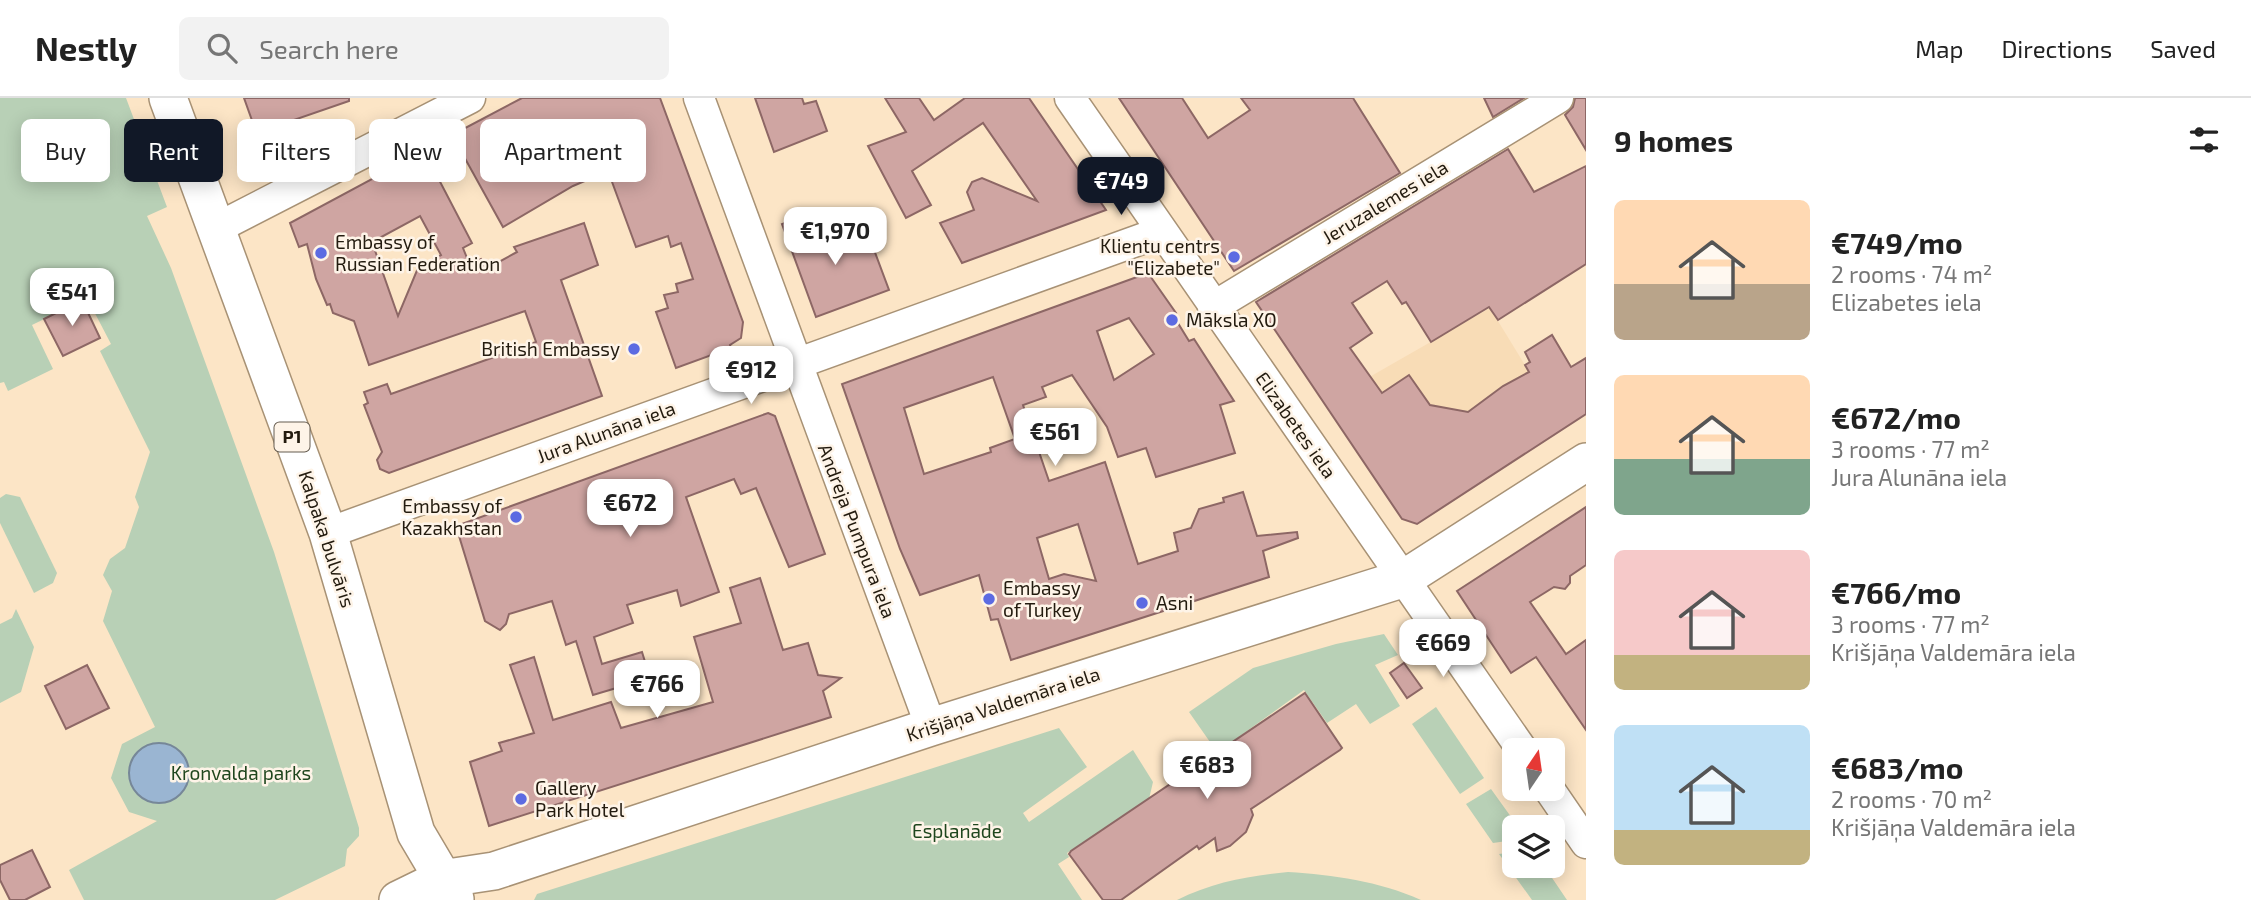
<!DOCTYPE html>
<html lang="en">
<head>
<meta charset="utf-8">
<style>
  body { margin:0; font-family:"Exo 2",sans-serif; background:#f2f2f2; color:#222; height:100vh; display:flex; flex-direction:column; font-size:26px; white-space:nowrap }
  * { box-sizing:border-box; margin:0 }
  p { font-size:23px; color:#767676 }
  .icon { flex:none; width:38px; height:38px; fill:none; stroke:currentColor; stroke-width:2; stroke-linecap:round; stroke-linejoin:round }
  .map { position:relative; flex:1; overflow:hidden }
  .drawer { display:flex; flex-direction:column; background:#fff; width:665px }
  .drawer>* { flex:none }
  .banner { position:absolute; left:21px; top:21px; width:665px; height:63px; display:flex; gap:14px }
  .needle { width:46px; rotate:13deg }
  .controls { position:absolute; left:1502px; top:640px; display:grid; gap:14px }
  .controls a { display:grid; place-items:center; width:63px; height:63px; border-radius:10px; background:#fff; box-shadow:0 4px 18px #0003; font-size:35px }
  .price { position:absolute; translate:-50% -60px; padding:0 16px; border-radius:14px; background:#fff; color:#222; font-size:23px; line-height:46px; filter:drop-shadow(0 2px 4px #0008) }
  .price::after { content:''; position:absolute; left:50%; top:42px; width:21px; height:16px; margin-left:-10px; background:inherit; clip-path:polygon(0 0,100% 0,50% 100%) }
  .price.selected { background:#111827; color:#fff }
  ul { padding:0; list-style:none }
  li { display:flex; align-items:center; gap:21px; height:175px; padding:0 28px }
  li span { display:grid; place-items:center; flex:none; width:196px; height:140px; border-radius:10px; color:#555 }
  li>.icon { margin-inline-start:auto }
  span .icon { width:84px; height:84px; fill:#fffc; stroke-width:1 }
  li b { font-size:30px }
  h2 { display:flex; justify-content:space-between; align-items:center; height:84px; padding:0 28px; font-size:30px }
  .tag { padding:0 24px; border-radius:10px; background:#fff; box-shadow:0 4px 18px #0003; font-size:24px; line-height:63px }
  .tag.selected { background:#111827; color:#fff }
  header { display:flex; align-items:center; gap:42px; box-sizing:border-box; height:98px; padding:0 35px; background:#fff; border-bottom:2px solid #e0e0e0 }
  header strong { font-size:33px }
  nav { display:flex; gap:38px; margin-inline-start:auto; font-size:24px }
  .search { width:490px; height:63px; background:#f2f2f2; display:flex; align-items:center; gap:18px; box-sizing:border-box; padding:0 24px; border-radius:10px; color:#767676; font-size:26px }
  main { display:flex; flex:1; min-height:0 }
  .map>svg:first-child { display:block }
  .built { fill:#f8dcb6 }
  .green { fill:#b8d0b6 }
  .water { fill:#9ab5d2; stroke:#768798; stroke-width:2 }
  .building { fill:#cfa5a2; stroke:#8d6765; stroke-width:2; fill-rule:evenodd }
  .lines { fill:none; stroke-linecap:round; stroke-linejoin:round }
  .minor-casing { stroke:#a89275; stroke-width:33 }
  .major-casing { stroke:#a89275; stroke-width:40 }
  .minor { stroke:#fff; stroke-width:30 }
  .major { stroke:#fff; stroke-width:37 }
  .poi-dot { fill:#5c6be2; stroke:#fef4e8; stroke-width:2.5 }
  .labels { text-anchor:middle; stroke-width:5; stroke-linejoin:round; paint-order:stroke }
  .shield { fill:#fef4e8; stroke:#655c50; stroke-width:2 }
  .shield-label { font-size:18px; font-weight:bold; fill:#231b0f }
  .street-label { font-size:19px; fill:#231b0f; stroke:#fef4e8 }
  .poi-label { font-size:19px; fill:#231b0f; stroke:#fef4e8; text-anchor:start }
  .park-label { font-size:19px; fill:#1f461d; stroke:#fef4e8 }
</style>
</head>
<body>
<header>
<strong>Nestly</strong>
<div class="search"><svg class="icon" aria-label="search" viewBox="0 0 24 24"><circle cx="10" cy="10" r="6"/><path d="M15 15l6 6"/></svg>Search here</div>
<nav><a>Map</a><a>Directions</a><a>Saved</a></nav>
</header>
<main>
<div class="map">
<svg width="1586" height="802" viewBox="0 0 1586 802">
  <rect width="100%" height="100%" fill="#fce5c6"/>
  <!-- built -->
  <polygon class="built" points="1490,210 1564,331 1417,426 1402,421 1324,305"/>
  <!-- green -->
  <g class="green">
    <polygon points="0,0 126,0 167,109 147,118 171,170 274,454 359,730 359,738 347,751 345,768 275,802 84,802 69,772 157,723 129,714 111,680 122,646 155,629 103,523 112,493 103,477 110,461 125,450 139,409 135,399 150,354 100,253 111,246 87,200 32,227 53,271 8,293 4,284 0,285"/>
    <polygon points="6,396 20,399 57,475 53,485 34,495 0,425 0,400"/>
    <polygon points="16,511 34,549 21,594 0,605 0,526 12,520"/>
    <polygon points="1384,536 1398,557 1375,567 1400,608 1370,626 1356,606 1327,625 1304,592 1222,651 1210,644 1189,614 1253,570 1336,546"/>
    <polygon points="1436,609 1484,680 1460,696 1412,626"/>
    <polygon points="1059,630 1087,669 1023,715 1029,724 1133,652 1153,684 1149,701 1067,755 1069,759 1058,766 1082,802 534,802 537,796"/>
    <polygon points="1491,691 1519,730 1514,730 1514,742 1493,745 1466,706"/>
    <polygon points="1514,754 1514,768 1544,768 1567,802 1532,802 1499,756"/>
    <path d="M 1288,774 C 1334,777 1378,783 1421,802 L 1177,802 C 1213,784 1248,778 1288,774 Z"/>
  </g>
  <!-- water -->
  <circle class="water" cx="159" cy="675" r="30"/>
  <!-- building -->
  <g class="building">
    <polygon points="244,0 349,0 349,3 265,32 254,28"/>
    <polygon points="522,0 660,0 743,224 741,240 730,247 731,250 676,270 656,214 668,210 664,197 678,194 676,186 693,181 681,145 671,149 668,138 636,149 608,73 573,88 503,129 452,37"/>
    <polygon points="755,0 802,0 804,6 816,3 827,33 774,54"/>
    <polygon points="885,0 919,0 934,22 965,0 1029,0 1106,112 962,165 940,125 974,112 967,94 972,84 982,80 1037,103 983,25 912,73 931,107 906,120 868,48 906,34"/>
    <polygon points="1119,0 1182,0 1208,40 1250,12 1241,0 1353,0 1400,75 1234,173"/>
    <polygon points="1484,0 1524,0 1493,19"/>
    <polygon points="1575,0 1586,0 1586,52 1565,17 1573,9"/>
    <polygon points="1508,51 1534,94 1586,68 1586,166 1498,222 1489,209 1431,244 1406,204 1402,206 1387,183 1352,205 1372,235 1350,250 1382,295 1409,277 1430,307 1468,314 1503,288 1529,274 1525,267 1530,264 1525,254 1552,237 1571,269 1586,260 1586,316 1417,426 1402,421 1256,204"/>
    <path d="M 424,53 L 472,145 L 463,150 L 469,165 L 481,161 L 486,171 L 517,154 L 514,149 L 584,125 L 598,167 L 561,182 L 602,298 L 389,375 L 380,371 L 377,362 L 382,354 L 364,307 L 368,305 L 364,294 L 387,286 L 391,296 L 536,244 L 525,213 L 369,267 L 354,223 L 333,215 L 330,206 L 327,207 L 316,181 L 307,146 L 299,149 L 290,125 ZM 420,118 L 441,157 L 418,170 L 398,218 L 372,144 Z"/>
    <polygon points="809,116 822,149 867,133 889,192 816,219 782,126"/>
    <path d="M 1148,175 L 1176,215 L 1173,217 L 1189,243 L 1194,241 L 1234,303 L 1220,307 L 1235,355 L 1156,379 L 1146,350 L 1118,359 L 1107,329 L 1072,277 L 1042,289 L 1046,299 L 1023,307 L 1049,383 L 1105,364 L 1138,466 L 1178,453 L 1174,435 L 1191,430 L 1199,411 L 1224,404 L 1223,400 L 1243,394 L 1257,438 L 1297,434 L 1298,440 L 1263,453 L 1269,479 L 1011,562 L 998,521 L 991,522 L 979,477 L 920,497 L 900,451 L 842,286 ZM 1129,220 L 1154,256 L 1114,282 L 1097,233 ZM 993,279 L 1015,341 L 990,350 L 991,354 L 924,376 L 904,310 ZM 1078,426 L 1096,483 L 1064,476 L 1049,481 L 1037,440 Z"/>
    <polygon points="82,202 100,240 63,258 44,221"/>
    <polygon points="768,315 775,318 825,456 789,469 756,390 741,396 734,381 686,399 719,494 681,508 677,492 627,507 633,525 594,539 602,566 642,554 650,580 593,597 576,543 566,547 552,503 509,516 506,526 500,532 485,523 456,428"/>
    <polygon points="1586,409 1586,467 1570,478 1570,485 1565,491 1554,489 1530,504 1566,556 1586,542 1586,632 1536,559 1511,575 1457,493"/>
    <polygon points="760,480 783,552 808,545 818,577 841,580 823,593 831,619 489,728 470,664 502,653 499,645 534,635 510,567 534,559 553,622 611,604 621,630 713,604 694,539 741,525 730,490"/>
    <polygon points="1404,565 1422,590 1407,600 1390,575"/>
    <polygon points="87,567 109,610 66,631 45,588"/>
    <polygon points="1305,595 1342,650 1340,652 1251,711 1253,717 1246,734 1230,748 1217,753 1215,740 1199,751 1197,748 1121,802 1103,802 1069,756 1071,753"/>
    <polygon points="32,752 50,789 25,802 10,802 0,782 0,767"/>
  </g>
  <g class="lines">
    <defs>
      <g id="minor">
        <polyline points="699,0 931,629"/>
        <polyline points="1070,0 1523,653"/>
        <polyline points="215,131 470,0"/>
        <polyline points="1213,209 1558,0"/>
        <polyline points="328,435 1161,134"/>
        <polyline points="1549,691 1586,745"/>
      </g>
      <g id="major">
        <polyline points="168,0 328,435 416,735 455,801"/>
        <polyline points="398,802 441,781 494,773 931,629 1405,480 1586,364"/>
      </g>
    </defs>
    <!-- minor casing -->
    <use href="#minor" class="minor-casing"/>
    <!-- major casing -->
    <use href="#major" class="major-casing"/>
    <!-- minor -->
    <use href="#minor" class="minor"/>
    <!-- major -->
    <use href="#major" class="major"/>
  </g>
  <!-- markers -->
  <g class="poi-dot">
    <circle cx="321" cy="155" r="7"/>
    <circle cx="1234" cy="159" r="7"/>
    <circle cx="1172" cy="222" r="7"/>
    <circle cx="634" cy="251" r="7"/>
    <circle cx="516" cy="419" r="7"/>
    <circle cx="989" cy="501" r="7"/>
    <circle cx="1142" cy="505" r="7"/>
    <circle cx="521" cy="701" r="7"/>
  </g>
  <g class="labels">
    <!-- shield labels -->
    <rect class="shield" x="274.5" y="324.5" width="35" height="29" rx="5"/>
    <g class="shield-label">
      <text x="292" y="345">P1</text>
    </g>
    <!-- street labels -->
    <g class="street-label">
      <text transform="translate(1385 104) rotate(-31)" y="7">Jeruzalemes iela</text>
      <text transform="translate(1296 327) rotate(55)" y="7">Elizabetes iela</text>
      <text transform="translate(606 334) rotate(-20)" y="7">Jura Alunāna iela</text>
      <text transform="translate(857 433) rotate(69)" y="7">Andreja Pumpura iela</text>
      <text transform="translate(327 441) rotate(72)" y="7">Kalpaka bulvāris</text>
      <text transform="translate(1003 606) rotate(-18)" y="7">Krišjāņa Valdemāra iela</text>
    </g>
    <!-- poi labels -->
    <g class="poi-label">
      <text x="335" y="151">Embassy of<tspan x="335" dy="22">Russian Federation</tspan></text>
      <text x="1220" y="155" text-anchor="end">Klientu centrs<tspan x="1220" dy="22">"Elizabete"</tspan></text>
      <text x="1186" y="229">Māksla XO</text>
      <text x="620" y="258" text-anchor="end">British Embassy</text>
      <text x="502" y="415" text-anchor="end">Embassy of<tspan x="502" dy="22">Kazakhstan</tspan></text>
      <text x="1003" y="497">Embassy<tspan x="1003" dy="22">of Turkey</tspan></text>
      <text x="1156" y="512">Asni</text>
      <text x="535" y="697">Gallery<tspan x="535" dy="22">Park Hotel</tspan></text>
    </g>
    <!-- park labels -->
    <g class="park-label">
      <text x="241" y="682">Kronvalda parks</text>
      <text x="957" y="740">Esplanāde</text>
    </g>
  </g>
</svg>
<div class="controls">
<a><svg class="needle" viewBox="-14 -14 28 28"><path d="M0-13l5 13h-10z" fill="#e53935"/><path d="M0 13l5-13h-10z" fill="#767676"/></svg></a>
<a><svg class="icon" aria-label="layers" viewBox="0 0 24 24"><path d="M12 4l9 5-9 5-9-5zM3 14l9 5 9-5"/></svg></a>
</div>
<b class="price selected" style="left:1121px;top:119px">€749</b>
<b class="price" style="left:835px;top:169px">€1,970</b>
<b class="price" style="left:72px;top:230px">€541</b>
<b class="price" style="left:751px;top:308px">€912</b>
<b class="price" style="left:1055px;top:370px">€561</b>
<b class="price" style="left:630px;top:441px">€672</b>
<b class="price" style="left:1443px;top:581px">€669</b>
<b class="price" style="left:657px;top:622px">€766</b>
<b class="price" style="left:1207px;top:703px">€683</b>
<div class="banner">
<a class="tag">Buy</a>
<a class="tag selected">Rent</a>
<a class="tag">Filters</a>
<a class="tag">New</a>
<a class="tag">Apartment</a>
</div>
</div>
<section class="drawer">
<h2>9 homes<svg class="icon" aria-label="filters" viewBox="0 0 24 24"><path d="M4 7h16M4 17h16"/><circle cx="9" cy="7" r="2"/><circle cx="15" cy="17" r="2"/></svg></h2>
<ul>
<li><span style="background:linear-gradient(#ffd9b3 60%,#b9a48a 0)"><svg class="icon" aria-label="home" viewBox="0 0 24 24"><path d="M3 11l9-7 9 7M6 9v11h12V9"/></svg></span><div><b>€749/mo</b><p>2 rooms · 74 m²</p><p>Elizabetes iela</p></div></li>
<li><span style="background:linear-gradient(#ffd9b3 60%,#7fa58c 0)"><svg class="icon" aria-label="home" viewBox="0 0 24 24"><path d="M3 11l9-7 9 7M6 9v11h12V9"/></svg></span><div><b>€672/mo</b><p>3 rooms · 77 m²</p><p>Jura Alunāna iela</p></div></li>
<li><span style="background:linear-gradient(#f6c9c9 75%,#c2b280 0)"><svg class="icon" aria-label="home" viewBox="0 0 24 24"><path d="M3 11l9-7 9 7M6 9v11h12V9"/></svg></span><div><b>€766/mo</b><p>3 rooms · 77 m²</p><p>Krišjāņa Valdemāra iela</p></div></li>
<li><span style="background:linear-gradient(#bfe0f5 75%,#c2b280 0)"><svg class="icon" aria-label="home" viewBox="0 0 24 24"><path d="M3 11l9-7 9 7M6 9v11h12V9"/></svg></span><div><b>€683/mo</b><p>2 rooms · 70 m²</p><p>Krišjāņa Valdemāra iela</p></div></li>
</ul>
</section>
</main>
</body>
</html>
